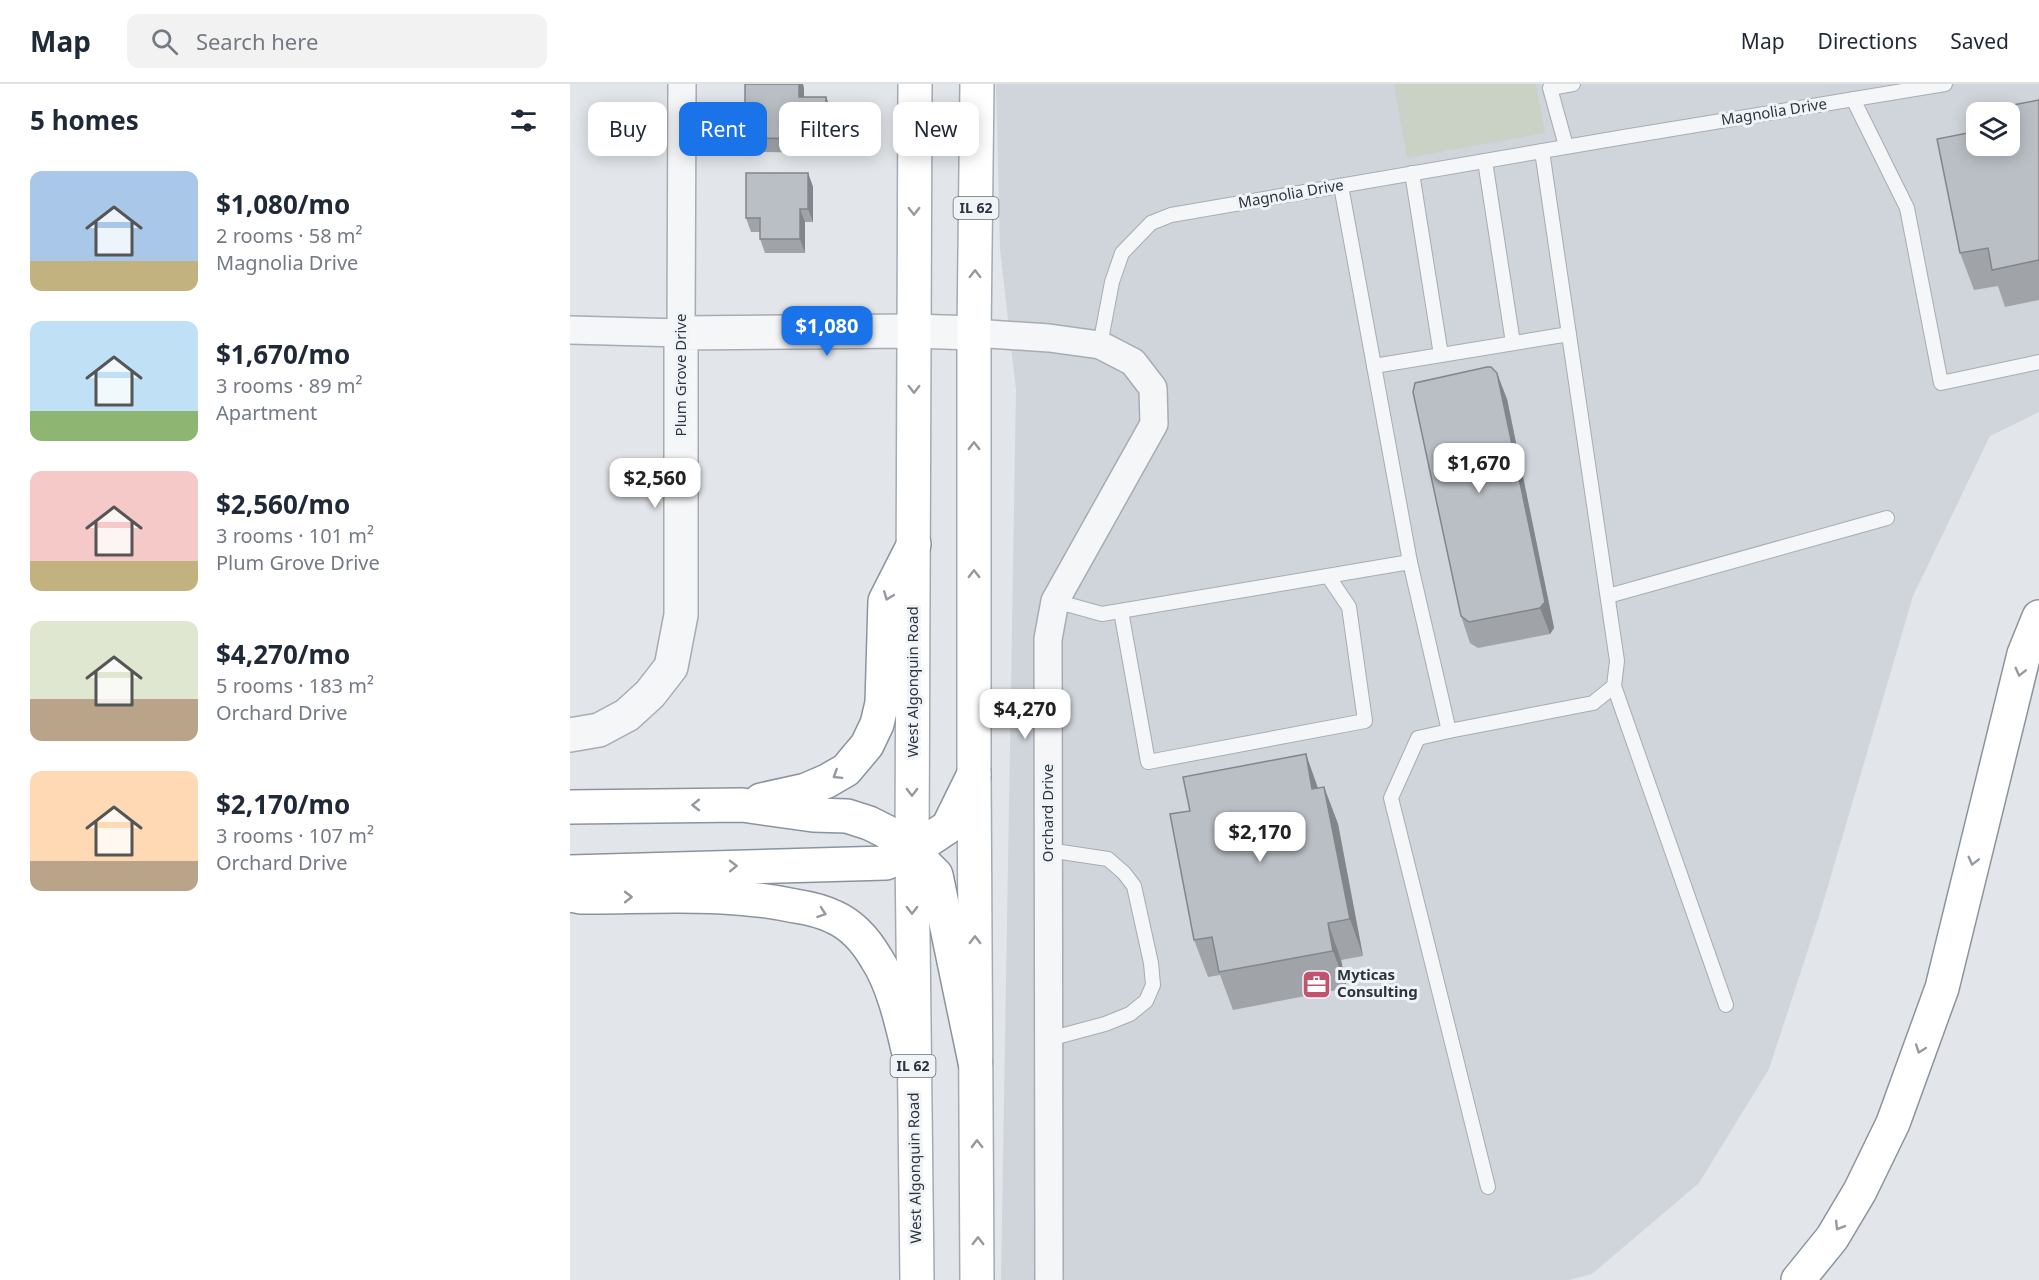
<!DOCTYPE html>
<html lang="en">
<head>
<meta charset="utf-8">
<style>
  body { margin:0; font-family:"Noto Sans",sans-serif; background:#f2f2f3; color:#1f2937; height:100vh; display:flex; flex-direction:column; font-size:22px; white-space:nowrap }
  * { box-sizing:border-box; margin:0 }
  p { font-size:20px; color:#747a83 }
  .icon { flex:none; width:33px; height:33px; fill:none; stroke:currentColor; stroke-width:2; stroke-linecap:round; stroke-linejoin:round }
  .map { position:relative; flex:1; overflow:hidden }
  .side { display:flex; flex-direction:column; background:#fff; width:570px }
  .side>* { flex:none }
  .guide { position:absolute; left:18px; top:18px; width:570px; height:54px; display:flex; gap:12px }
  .controls { position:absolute; left:1396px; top:18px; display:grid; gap:12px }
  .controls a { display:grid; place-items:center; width:54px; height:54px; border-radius:12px; background:#fff; box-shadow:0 3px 15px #0003; font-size:30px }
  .price { position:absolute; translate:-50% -51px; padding:0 14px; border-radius:12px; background:#fff; color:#222; font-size:20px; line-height:39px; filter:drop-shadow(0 2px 3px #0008) }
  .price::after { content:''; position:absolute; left:50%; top:36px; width:18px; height:14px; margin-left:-9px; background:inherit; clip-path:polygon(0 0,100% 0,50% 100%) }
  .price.on { background:#1a73e8; color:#fff }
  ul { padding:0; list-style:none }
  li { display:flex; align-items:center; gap:18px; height:150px; padding:0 30px }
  li span { display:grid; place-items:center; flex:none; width:168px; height:120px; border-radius:12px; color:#555 }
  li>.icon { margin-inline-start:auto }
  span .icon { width:72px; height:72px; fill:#fffc; stroke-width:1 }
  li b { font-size:26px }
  h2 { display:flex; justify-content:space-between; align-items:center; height:72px; padding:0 30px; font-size:26px }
  .pill { padding:0 21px; border-radius:12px; background:#fff; box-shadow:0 3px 15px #0003; font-size:21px; line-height:54px }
  .pill.on { background:#1a73e8; color:#fff }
  header { display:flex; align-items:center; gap:36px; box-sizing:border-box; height:84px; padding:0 30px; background:#fff; border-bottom:2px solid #e0e1e3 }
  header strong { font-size:28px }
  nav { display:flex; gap:33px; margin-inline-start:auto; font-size:21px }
  .search { width:420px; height:54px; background:#f2f2f3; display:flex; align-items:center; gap:15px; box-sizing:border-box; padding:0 21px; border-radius:12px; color:#747a83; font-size:22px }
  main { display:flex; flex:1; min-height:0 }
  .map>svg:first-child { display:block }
  .built { fill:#d0d5db; fill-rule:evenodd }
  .green { fill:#c9d2c4 }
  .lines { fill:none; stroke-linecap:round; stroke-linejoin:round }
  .service-casing { stroke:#a7acb3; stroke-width:16 }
  .minor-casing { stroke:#a7acb3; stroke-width:30 }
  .tertiary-casing { stroke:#a7acb3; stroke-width:36 }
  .primary-casing { stroke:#a2abb4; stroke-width:36 }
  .motorway-casing { stroke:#8a949e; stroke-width:36 }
  .service { stroke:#f4f6f8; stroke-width:14 }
  .minor { stroke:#f4f6f8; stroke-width:27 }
  .tertiary { stroke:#f4f6f8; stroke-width:33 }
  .primary { stroke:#fff; stroke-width:33 }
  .motorway { stroke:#fff; stroke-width:33 }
  .wall { fill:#a0a4a9 }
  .shaded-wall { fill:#82868a }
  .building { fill:#babfc5; stroke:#82868a; stroke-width:1.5; fill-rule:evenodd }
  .oneway { stroke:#959aa0 }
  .labels { text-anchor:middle; stroke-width:6; stroke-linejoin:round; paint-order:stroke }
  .shield { fill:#f1f4f7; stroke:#666e77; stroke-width:1.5 }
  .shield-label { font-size:14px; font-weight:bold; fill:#2b3440 }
  .street-label { font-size:15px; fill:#2b3440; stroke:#f1f4f7 }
  .poi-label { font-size:15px; font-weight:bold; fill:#2b3440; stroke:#f1f4f7; text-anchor:start }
</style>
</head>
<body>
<header>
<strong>Map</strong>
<div class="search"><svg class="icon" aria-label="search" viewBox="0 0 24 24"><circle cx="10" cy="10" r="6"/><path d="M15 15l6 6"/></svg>Search here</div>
<nav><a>Map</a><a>Directions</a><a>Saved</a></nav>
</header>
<main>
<section class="side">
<h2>5 homes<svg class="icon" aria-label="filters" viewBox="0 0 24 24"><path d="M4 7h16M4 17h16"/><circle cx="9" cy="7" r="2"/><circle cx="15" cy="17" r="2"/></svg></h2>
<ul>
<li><span style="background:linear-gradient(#a9c7e8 75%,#c2b280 0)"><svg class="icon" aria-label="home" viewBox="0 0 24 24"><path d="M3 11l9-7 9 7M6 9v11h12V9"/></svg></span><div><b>$1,080/mo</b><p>2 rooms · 58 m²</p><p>Magnolia Drive</p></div></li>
<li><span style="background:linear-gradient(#bfe0f5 75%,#8fb573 0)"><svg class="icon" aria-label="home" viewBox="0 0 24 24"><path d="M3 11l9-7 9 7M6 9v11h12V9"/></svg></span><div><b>$1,670/mo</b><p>3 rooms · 89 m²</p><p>Apartment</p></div></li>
<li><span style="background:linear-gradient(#f6c9c9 75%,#c2b280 0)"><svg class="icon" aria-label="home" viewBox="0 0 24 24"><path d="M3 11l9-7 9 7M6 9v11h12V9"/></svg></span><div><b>$2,560/mo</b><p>3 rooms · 101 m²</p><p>Plum Grove Drive</p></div></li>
<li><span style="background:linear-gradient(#dfe7d0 65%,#b9a48a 0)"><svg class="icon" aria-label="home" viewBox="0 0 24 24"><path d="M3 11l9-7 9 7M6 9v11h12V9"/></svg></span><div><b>$4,270/mo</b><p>5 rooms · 183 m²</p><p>Orchard Drive</p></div></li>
<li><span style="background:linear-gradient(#ffd9b3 75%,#b9a48a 0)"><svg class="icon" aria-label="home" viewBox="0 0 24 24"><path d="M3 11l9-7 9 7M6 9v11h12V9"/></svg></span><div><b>$2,170/mo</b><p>3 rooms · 107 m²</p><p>Orchard Drive</p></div></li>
</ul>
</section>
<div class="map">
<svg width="1469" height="1196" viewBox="0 0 1469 1196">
  <rect width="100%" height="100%" fill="#e2e5e9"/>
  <!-- built -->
  <path class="built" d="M 426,0 L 1469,0 L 1469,328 L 1420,352 L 1343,512 L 1250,829 L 1199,985 L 1129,1099 L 1022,1190 L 999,1196 L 431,1196 L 446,306 L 430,165 ZM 1407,28 L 1440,28 L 1440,62 L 1407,62 Z"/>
  <!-- green -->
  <polygon class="green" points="831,0 966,0 975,49 837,74 824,1"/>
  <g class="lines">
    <defs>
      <g id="service">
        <polyline points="1283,15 1337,124 1371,299 1469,278"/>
        <polyline points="996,62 980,4 1003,0"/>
        <polyline points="915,77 943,259"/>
        <polyline points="842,89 871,271"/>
        <polyline points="530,261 542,198 552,169 581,139 601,131 1054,53 1375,0"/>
        <polyline points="804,282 999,250"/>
        <polyline points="840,478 879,647 1023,619 1044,602 1047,577 972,67"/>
        <polyline points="1038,512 1317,434"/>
        <polyline points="485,517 532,530 840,478 771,102"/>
        <polyline points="551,527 578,678 795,637 779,523 758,492"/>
        <polyline points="1044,602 1156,921"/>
        <polyline points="879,647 848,654 821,714 918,1103"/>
        <polyline points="478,766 538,775 554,789 564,802 581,879 583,901 576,917 560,930 535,940 479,955"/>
      </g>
      <g id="minor">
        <polyline points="0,246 111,249 112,0"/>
        <polyline points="404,249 479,254 530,261 563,278 583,304 584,340 485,517 478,555 479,1196"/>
      </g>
      <polyline id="tertiary" points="0,651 29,646 57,631 80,610 101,583 111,531 111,249 343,247 404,249"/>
      <g id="primary">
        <polyline points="345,0 342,767 347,1196"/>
        <polyline points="407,0 404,249 404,690 407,1196"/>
      </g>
      <g id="motorway">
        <polyline points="191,716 236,706 257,697 276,686 297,661 307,640 312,619 315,517 344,460"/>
        <polyline points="0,723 172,721 243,731 277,732 299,739 317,748 342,767 366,791 405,978"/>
        <polyline points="0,788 316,779 342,767 378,743 404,690"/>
        <path d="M 0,811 L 11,813 C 82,813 155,807 225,822 C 238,824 252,827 264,833 C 282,841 296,857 306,874 C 326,904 334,951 343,986"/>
        <polyline points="1228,1196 1262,1154 1290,1107 1323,1039 1372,904 1454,570 1469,533"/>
      </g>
    </defs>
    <!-- service casing -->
    <use href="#service" class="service-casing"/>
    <!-- minor casing -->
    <use href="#minor" class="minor-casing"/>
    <!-- tertiary casing -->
    <use href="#tertiary" class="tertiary-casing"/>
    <!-- primary casing -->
    <use href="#primary" class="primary-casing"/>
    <!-- motorway casing -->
    <use href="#motorway" class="motorway-casing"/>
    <!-- service -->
    <use href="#service" class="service"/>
    <!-- minor -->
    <use href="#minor" class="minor"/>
    <!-- tertiary -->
    <use href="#tertiary" class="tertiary"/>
    <!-- primary -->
    <use href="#primary" class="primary"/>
    <!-- motorway -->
    <use href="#motorway" class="motorway"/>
  </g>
  <!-- wall -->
  <g class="wall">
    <polygon points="234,4 234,13 256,13 261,26 261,69 186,68 181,54 181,47 180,47 175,33"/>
    <polygon points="1469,16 1469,216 1435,223 1428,202 1404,206 1390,169 1403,48"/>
    <polygon points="238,89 243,103 243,138 235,138 235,169 195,169 190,155 190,148 181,148 176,134"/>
    <polygon points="937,315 984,544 980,550 908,564 900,559 891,532"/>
    <polygon points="754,703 768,740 793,872 771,876 777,904 663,926 650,891 638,893 624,856 748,704"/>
  </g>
  <!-- shaded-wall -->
  <g class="shaded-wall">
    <polygon points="229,0 233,0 234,4 234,26 229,13"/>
    <polygon points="256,13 261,26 261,69 256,55"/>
    <polygon points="238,89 243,103 243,138 238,125"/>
    <polygon points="230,125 235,138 235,169 230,155"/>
    <polygon points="927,289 937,315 984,544 980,550 970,524"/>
    <polygon points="736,670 749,707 742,705"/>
    <polygon points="754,703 768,740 793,872 780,835"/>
    <polygon points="758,839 771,876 777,904 763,867"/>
  </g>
  <!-- building -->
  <g class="building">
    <polygon points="175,0 229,0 229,13 256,13 256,55 181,54 181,33 175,33"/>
    <path d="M 1469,16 L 1469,176 L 1422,186 L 1418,164 L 1390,169 L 1367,55 L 1403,48 L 1400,29 ZM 1407,28 L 1440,28 L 1440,62 L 1407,62 Z"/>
    <polygon points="176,89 238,89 238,125 230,125 230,155 190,155 190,134 176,134"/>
    <polygon points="917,283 921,283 927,289 975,518 970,524 899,538 891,532 843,308 845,299"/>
    <polygon points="736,670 742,705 754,703 780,835 758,839 763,867 649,888 642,853 624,856 600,730 620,727 613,693"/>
  </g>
  <!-- one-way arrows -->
  <defs><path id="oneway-chevron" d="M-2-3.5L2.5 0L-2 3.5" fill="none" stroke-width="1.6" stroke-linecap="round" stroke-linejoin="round" transform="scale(1.5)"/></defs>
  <g class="oneway">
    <use href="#oneway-chevron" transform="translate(344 127) rotate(90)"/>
    <use href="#oneway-chevron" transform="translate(405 190) rotate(-89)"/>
    <use href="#oneway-chevron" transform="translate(344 305) rotate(90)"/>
    <use href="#oneway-chevron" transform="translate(404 362) rotate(-90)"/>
    <use href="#oneway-chevron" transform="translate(404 490) rotate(-90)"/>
    <use href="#oneway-chevron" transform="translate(318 512) rotate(111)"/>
    <use href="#oneway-chevron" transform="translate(1450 588) rotate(104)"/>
    <use href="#oneway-chevron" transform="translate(267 691) rotate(148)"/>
    <use href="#oneway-chevron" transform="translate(342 708) rotate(90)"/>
    <use href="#oneway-chevron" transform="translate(126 721) rotate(179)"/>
    <use href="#oneway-chevron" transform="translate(1403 777) rotate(104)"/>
    <use href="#oneway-chevron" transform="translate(163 782) rotate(-1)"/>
    <use href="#oneway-chevron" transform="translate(58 813)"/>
    <use href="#oneway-chevron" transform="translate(342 826) rotate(90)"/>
    <use href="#oneway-chevron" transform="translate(252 829) rotate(19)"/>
    <use href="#oneway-chevron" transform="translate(405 856) rotate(-90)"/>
    <use href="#oneway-chevron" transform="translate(1350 965) rotate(110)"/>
    <use href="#oneway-chevron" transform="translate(407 1060) rotate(-91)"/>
    <use href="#oneway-chevron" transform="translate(1269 1142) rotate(121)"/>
    <use href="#oneway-chevron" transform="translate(408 1157) rotate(-90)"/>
  </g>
  <!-- icons -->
  <defs>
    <symbol id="office-square" viewBox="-11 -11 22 22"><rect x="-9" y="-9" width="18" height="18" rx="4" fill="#c3526d" stroke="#f1f4f7"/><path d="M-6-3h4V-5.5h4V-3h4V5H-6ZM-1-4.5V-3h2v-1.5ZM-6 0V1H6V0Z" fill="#fff"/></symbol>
  </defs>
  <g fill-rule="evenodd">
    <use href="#office-square" x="730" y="884" width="33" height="33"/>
  </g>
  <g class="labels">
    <!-- shield labels -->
    <g class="shield">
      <rect x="383.5" y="113" width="45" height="22" rx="4.5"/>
      <rect x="320.5" y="971" width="45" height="22" rx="4.5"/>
    </g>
    <g class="shield-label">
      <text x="406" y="129">IL 62</text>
      <text x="343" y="987">IL 62</text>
    </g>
    <!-- street labels -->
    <g class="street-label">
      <text transform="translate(1204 28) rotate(-9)" y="5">Magnolia Drive</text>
      <text transform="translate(721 110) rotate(-10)" y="5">Magnolia Drive</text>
      <text transform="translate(111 291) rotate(-90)" y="5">Plum Grove Drive</text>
      <text transform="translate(343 598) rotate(-90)" y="5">West Algonquin Road</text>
      <text transform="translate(478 729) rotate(-90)" y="5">Orchard Drive</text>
      <text transform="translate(345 1084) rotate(-91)" y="5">West Algonquin Road</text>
    </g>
    <!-- poi labels -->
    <g class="poi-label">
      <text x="767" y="896">Myticas<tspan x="767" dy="17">Consulting</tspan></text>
    </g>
  </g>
</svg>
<div class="controls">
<a><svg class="icon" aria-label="layers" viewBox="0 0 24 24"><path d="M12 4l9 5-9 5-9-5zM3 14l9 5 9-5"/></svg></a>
</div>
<b class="price on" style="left:257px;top:273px">$1,080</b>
<b class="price" style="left:909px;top:410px">$1,670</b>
<b class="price" style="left:85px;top:425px">$2,560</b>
<b class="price" style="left:455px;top:656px">$4,270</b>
<b class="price" style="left:690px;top:779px">$2,170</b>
<div class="guide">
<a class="pill">Buy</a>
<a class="pill on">Rent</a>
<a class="pill">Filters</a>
<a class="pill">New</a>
</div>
</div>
</main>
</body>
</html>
